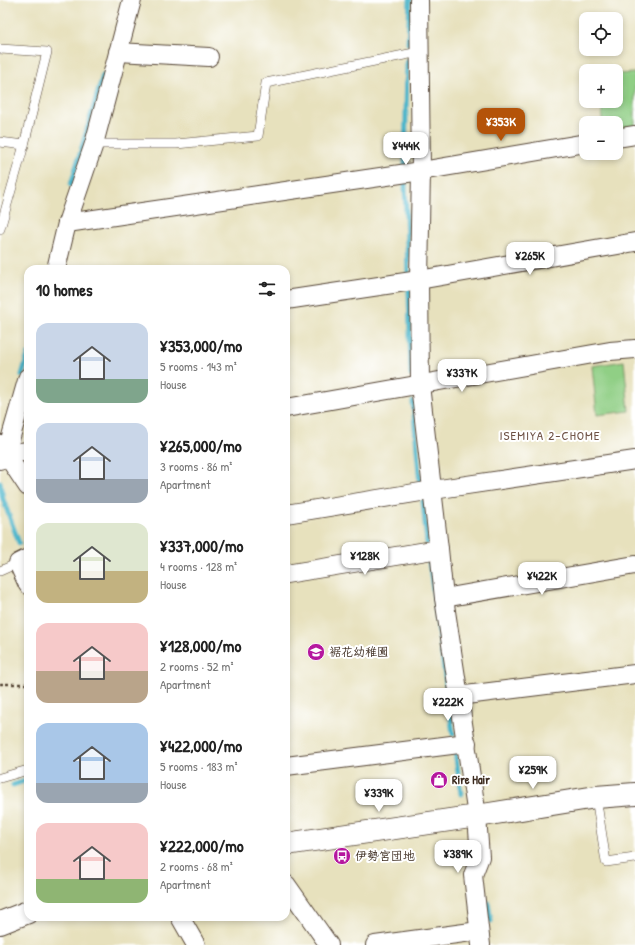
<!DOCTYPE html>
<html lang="en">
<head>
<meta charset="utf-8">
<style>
  body { margin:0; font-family:"Patrick Hand","Klee One",sans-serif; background:#f2f2f2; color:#222; height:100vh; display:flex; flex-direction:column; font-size:15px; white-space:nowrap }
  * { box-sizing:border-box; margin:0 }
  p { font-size:13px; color:#767676 }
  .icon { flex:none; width:22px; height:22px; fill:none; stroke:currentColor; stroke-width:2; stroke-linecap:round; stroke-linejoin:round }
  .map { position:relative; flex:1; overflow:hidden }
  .sheet { position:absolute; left:24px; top:265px; width:266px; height:656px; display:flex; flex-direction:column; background:#fff; border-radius:12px; box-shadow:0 2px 6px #0003 }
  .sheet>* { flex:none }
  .tools { position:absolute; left:579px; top:12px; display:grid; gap:8px }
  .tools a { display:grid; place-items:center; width:44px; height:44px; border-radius:8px; background:#fff; box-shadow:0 2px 6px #0003; font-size:20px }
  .price { position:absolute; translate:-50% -34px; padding:0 9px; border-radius:8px; background:#fff; color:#222; font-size:13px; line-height:26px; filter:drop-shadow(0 1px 2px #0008) }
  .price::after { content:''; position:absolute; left:50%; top:24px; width:12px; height:9px; margin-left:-6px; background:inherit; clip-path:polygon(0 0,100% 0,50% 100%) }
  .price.on { background:#b45309; color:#fff }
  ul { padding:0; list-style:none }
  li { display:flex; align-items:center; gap:12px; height:100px; padding:0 12px }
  li span { display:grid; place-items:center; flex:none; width:112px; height:80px; border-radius:12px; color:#555 }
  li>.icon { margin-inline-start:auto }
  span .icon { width:48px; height:48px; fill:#fffc; stroke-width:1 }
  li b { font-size:17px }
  h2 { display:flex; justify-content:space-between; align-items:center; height:48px; padding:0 12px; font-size:17px }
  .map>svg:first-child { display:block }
  .green { fill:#90cf85; stroke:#667c52 }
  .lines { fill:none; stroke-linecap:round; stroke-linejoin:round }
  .stream { stroke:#4db6cb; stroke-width:5 }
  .service-casing { stroke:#554536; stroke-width:10 }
  .minor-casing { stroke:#554536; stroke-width:20 }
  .tertiary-casing { stroke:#554536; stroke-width:24 }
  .path { stroke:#554536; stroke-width:2.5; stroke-dasharray:3 3; stroke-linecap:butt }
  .service { stroke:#fff; stroke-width:9 }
  .minor { stroke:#fff; stroke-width:18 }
  .tertiary { stroke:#fff; stroke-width:22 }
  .labels { text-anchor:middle; stroke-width:4; stroke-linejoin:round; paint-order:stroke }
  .poi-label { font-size:12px; font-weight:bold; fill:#3b2a1e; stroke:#fff; text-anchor:start }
  .neighbourhood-label { font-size:13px; letter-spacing:1px; fill:#6e5144; stroke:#fff }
</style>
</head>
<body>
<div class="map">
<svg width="635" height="945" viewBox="0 0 635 945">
  <rect width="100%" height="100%" fill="#fff"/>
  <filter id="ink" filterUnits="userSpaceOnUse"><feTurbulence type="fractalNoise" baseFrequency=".025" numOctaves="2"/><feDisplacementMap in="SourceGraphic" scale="8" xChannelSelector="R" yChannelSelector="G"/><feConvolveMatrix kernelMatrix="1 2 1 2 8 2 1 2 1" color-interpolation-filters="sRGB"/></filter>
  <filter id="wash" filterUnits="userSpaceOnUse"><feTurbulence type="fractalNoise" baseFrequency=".012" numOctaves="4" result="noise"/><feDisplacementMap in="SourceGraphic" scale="16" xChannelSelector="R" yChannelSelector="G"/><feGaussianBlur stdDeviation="0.9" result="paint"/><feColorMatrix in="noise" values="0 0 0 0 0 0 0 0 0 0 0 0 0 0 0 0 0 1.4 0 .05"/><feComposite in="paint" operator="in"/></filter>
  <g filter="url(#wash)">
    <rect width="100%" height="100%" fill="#e7e1bd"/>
    <!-- green -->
    <g class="green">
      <polygon points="635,73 635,126 616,128 616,123 602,123 602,101 616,101 616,74"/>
      <polygon points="624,361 629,411 597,415 592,366"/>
    </g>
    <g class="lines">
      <!-- stream -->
      <g class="stream">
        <polyline points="408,43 410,0"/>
        <polyline points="405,165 407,61"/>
        <polyline points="405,183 408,273"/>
        <polyline points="71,185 103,75"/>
        <polyline points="409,290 411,375"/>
        <polyline points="22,375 28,355"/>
        <polyline points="413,402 420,485"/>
        <polyline points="0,482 3,499 19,543"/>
        <polyline points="423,501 427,543"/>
        <polyline points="429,561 453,734"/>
        <polyline points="455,751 461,794"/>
        <polyline points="13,785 28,780"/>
        <polyline points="488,903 491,921"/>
      </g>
    </g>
  </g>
  <g filter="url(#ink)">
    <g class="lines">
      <defs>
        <g id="service">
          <polyline points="0,49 47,52 24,145 0,229"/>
          <polyline points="0,142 24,145"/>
          <polyline points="94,144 176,144 258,136 266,83 419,52"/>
          <polyline points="0,571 18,563"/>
          <polyline points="0,778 28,770"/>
          <polyline points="596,797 606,862 635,858"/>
        </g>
        <g id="minor">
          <polyline points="419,0 421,171 419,280 420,385 439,549 444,598 477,816 480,857 473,875 481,945"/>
          <polyline points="118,52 209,57"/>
          <polyline points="616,138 635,135"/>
          <polyline points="67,223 421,171 586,143"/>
          <polyline points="56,269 67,223 94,144 132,0"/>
          <polyline points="286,300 419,280 635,242"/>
          <polyline points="286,408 610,351 635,349"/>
          <polyline points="1,444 6,454 28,487"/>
          <polyline points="6,454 28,451"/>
          <polyline points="0,460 6,454 28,377"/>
          <polyline points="286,514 433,490 635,460"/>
          <polyline points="28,558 18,563 28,585"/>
          <polyline points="286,574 439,549"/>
          <polyline points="444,598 635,565"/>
          <polyline points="458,696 635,674"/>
          <polyline points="286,766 467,743"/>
          <polyline points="286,884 329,945"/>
          <polyline points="180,917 196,945"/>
          <polyline points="375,945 479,931"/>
        </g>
        <g id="tertiary">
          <polyline points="286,844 477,816 596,797 635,794"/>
          <polyline points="0,923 28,912"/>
        </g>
      </defs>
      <!-- service casing -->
      <use href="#service" class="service-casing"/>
      <!-- minor casing -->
      <use href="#minor" class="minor-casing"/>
      <!-- tertiary casing -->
      <use href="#tertiary" class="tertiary-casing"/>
      <!-- path -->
      <polyline class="path" points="0,684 28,684"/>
      <!-- service -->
      <use href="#service" class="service"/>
      <!-- minor -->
      <use href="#minor" class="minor"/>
      <!-- tertiary -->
      <use href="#tertiary" class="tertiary"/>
    </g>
  </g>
  <!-- icons -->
  <defs>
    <symbol id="school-disc" viewBox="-11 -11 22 22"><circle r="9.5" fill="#b5179e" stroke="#fff"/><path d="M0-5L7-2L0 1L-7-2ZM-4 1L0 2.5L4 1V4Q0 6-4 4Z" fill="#fff"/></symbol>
    <symbol id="shop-disc" viewBox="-11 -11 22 22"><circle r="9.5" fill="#b5179e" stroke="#fff"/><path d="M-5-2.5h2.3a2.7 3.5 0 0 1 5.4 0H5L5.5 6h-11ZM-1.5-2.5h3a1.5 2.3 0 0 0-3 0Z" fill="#fff"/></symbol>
    <symbol id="bus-disc" viewBox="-11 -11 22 22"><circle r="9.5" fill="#b5179e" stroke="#fff"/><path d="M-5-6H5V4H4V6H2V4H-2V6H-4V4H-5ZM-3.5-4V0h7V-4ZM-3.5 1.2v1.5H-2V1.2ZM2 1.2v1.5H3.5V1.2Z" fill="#fff"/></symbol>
  </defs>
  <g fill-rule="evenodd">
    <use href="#school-disc" x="306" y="642" width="20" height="20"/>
    <use href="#shop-disc" x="429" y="770" width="20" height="20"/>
    <use href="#bus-disc" x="332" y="846" width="20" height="20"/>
  </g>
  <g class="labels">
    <!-- poi labels -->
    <g class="poi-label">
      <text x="329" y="656">裾花幼稚園</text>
      <text x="452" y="784">Rire Hair</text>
      <text x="355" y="860">伊勢宮団地</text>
    </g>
    <!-- neighbourhood labels -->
    <g class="neighbourhood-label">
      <text x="550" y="440">ISEMIYA 2-CHOME</text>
    </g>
  </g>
</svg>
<div class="tools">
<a><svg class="icon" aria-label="locate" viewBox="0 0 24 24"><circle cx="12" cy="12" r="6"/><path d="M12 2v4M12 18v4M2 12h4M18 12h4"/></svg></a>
<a>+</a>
<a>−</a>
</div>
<b class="price on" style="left:501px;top:142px">¥353K</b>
<b class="price" style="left:406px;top:166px">¥444K</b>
<b class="price" style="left:530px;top:276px">¥265K</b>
<b class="price" style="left:462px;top:393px">¥337K</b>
<b class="price" style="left:365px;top:576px">¥128K</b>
<b class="price" style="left:542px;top:596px">¥422K</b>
<b class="price" style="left:448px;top:722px">¥222K</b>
<b class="price" style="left:533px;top:790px">¥259K</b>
<b class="price" style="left:379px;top:813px">¥339K</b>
<b class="price" style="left:458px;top:874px">¥389K</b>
<section class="sheet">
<h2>10 homes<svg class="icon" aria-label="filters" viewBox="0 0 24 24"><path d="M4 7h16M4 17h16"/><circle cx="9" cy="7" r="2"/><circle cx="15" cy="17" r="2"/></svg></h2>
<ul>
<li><span style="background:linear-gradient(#c9d6e8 70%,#7fa58c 0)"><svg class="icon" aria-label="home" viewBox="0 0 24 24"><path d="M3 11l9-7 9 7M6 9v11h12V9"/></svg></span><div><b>¥353,000/mo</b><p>5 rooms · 143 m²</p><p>House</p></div></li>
<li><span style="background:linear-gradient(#c9d6e8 70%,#9aa5b1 0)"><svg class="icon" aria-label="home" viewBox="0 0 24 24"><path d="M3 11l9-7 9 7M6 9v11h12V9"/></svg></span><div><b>¥265,000/mo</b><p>3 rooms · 86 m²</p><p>Apartment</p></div></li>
<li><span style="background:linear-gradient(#dfe7d0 60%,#c2b280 0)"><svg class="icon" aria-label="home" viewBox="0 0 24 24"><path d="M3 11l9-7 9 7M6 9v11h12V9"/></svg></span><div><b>¥337,000/mo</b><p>4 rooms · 128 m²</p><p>House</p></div></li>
<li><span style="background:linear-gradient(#f6c9c9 60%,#b9a48a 0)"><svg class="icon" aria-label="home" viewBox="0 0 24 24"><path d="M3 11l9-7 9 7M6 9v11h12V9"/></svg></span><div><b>¥128,000/mo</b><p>2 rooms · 52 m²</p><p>Apartment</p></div></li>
<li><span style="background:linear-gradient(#a9c7e8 75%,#9aa5b1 0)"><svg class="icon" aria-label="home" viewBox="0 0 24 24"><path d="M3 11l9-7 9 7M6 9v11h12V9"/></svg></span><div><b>¥422,000/mo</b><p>5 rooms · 183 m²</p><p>House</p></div></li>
<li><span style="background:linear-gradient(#f6c9c9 70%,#8fb573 0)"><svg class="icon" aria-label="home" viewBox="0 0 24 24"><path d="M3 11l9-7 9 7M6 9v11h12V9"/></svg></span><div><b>¥222,000/mo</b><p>2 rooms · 68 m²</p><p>Apartment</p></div></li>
</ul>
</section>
</div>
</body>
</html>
